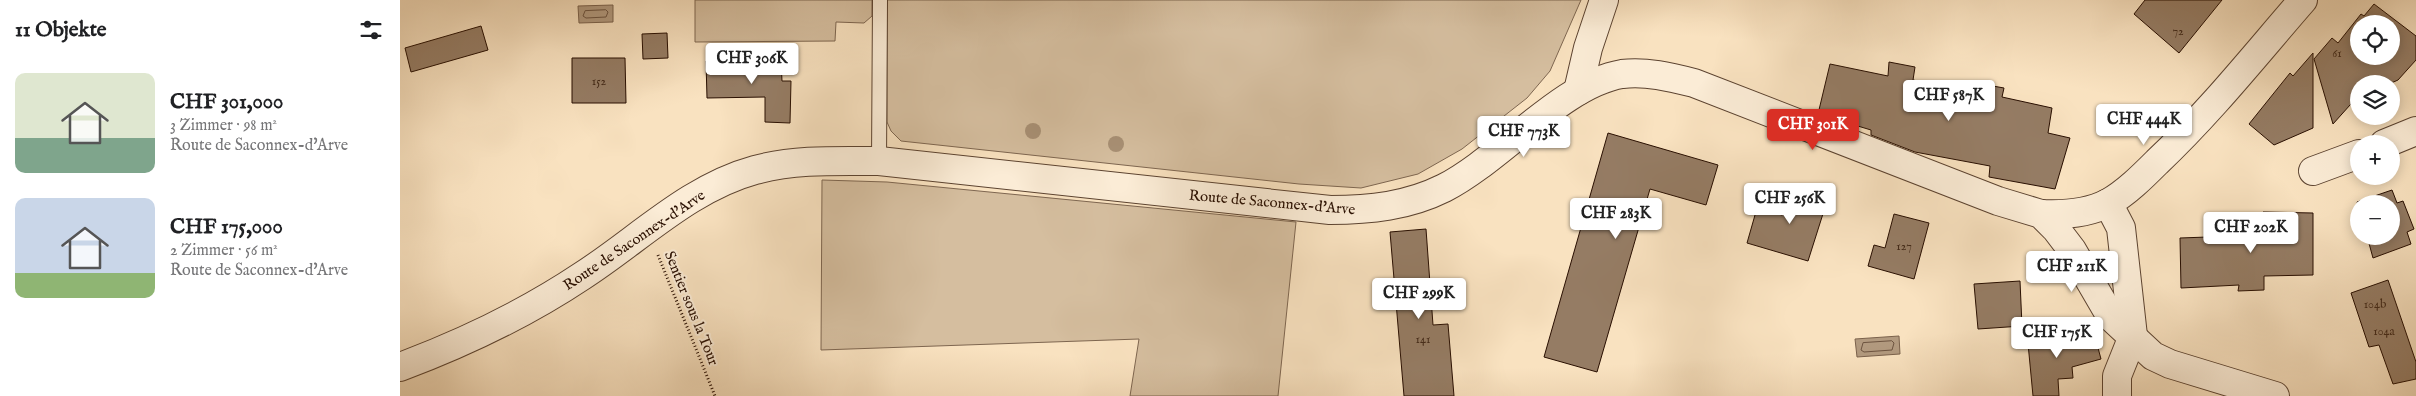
<!DOCTYPE html>
<html lang="de">
<head>
<meta charset="utf-8">
<style>
  body { margin:0; font-family:"IM FELL English",serif; background:#f2f2f2; color:#202124; height:100vh; display:flex; flex-direction:column; font-size:19px; white-space:nowrap }
  * { box-sizing:border-box; margin:0 }
  p { font-size:16px; color:#757577 }
  .icon { flex:none; width:28px; height:28px; fill:none; stroke:currentColor; stroke-width:2; stroke-linecap:round; stroke-linejoin:round }
  .map { position:relative; flex:1; overflow:hidden }
  .sheet { display:flex; flex-direction:column; background:#fff; width:400px }
  .sheet>* { flex:none }
  .tools { position:absolute; left:1950px; top:15px; display:grid; gap:10px }
  .tools a { display:grid; place-items:center; width:50px; height:50px; border-radius:50%; background:#fff; box-shadow:0 2px 12px #0003; font-size:25px }
  .price { position:absolute; translate:-50% -42px; padding:0 11px; border-radius:5px; background:#fff; color:#222; font-size:16px; line-height:32px; filter:drop-shadow(0 1px 2px #0008) }
  .price::after { content:''; position:absolute; left:50%; top:30px; width:15px; height:11px; margin-left:-8px; background:inherit; clip-path:polygon(0 0,100% 0,50% 100%) }
  .price.on { background:#d93025; color:#fff }
  ul { padding:0; list-style:none }
  li { display:flex; align-items:center; gap:15px; height:125px; padding:0 15px }
  li span { display:grid; place-items:center; flex:none; width:140px; height:100px; border-radius:10px; color:#555 }
  li>.icon { margin-inline-start:auto }
  span .icon { width:60px; height:60px; fill:#fffc; stroke-width:1 }
  li b { font-size:21px }
  h2 { display:flex; justify-content:space-between; align-items:center; height:60px; padding:0 15px; font-size:21px }
  main { display:flex; flex:1; min-height:0 }
  .map>svg:first-child { display:block }
  .green { fill:#d5be9f; stroke:#7e6650 }
  .water { fill:#b29a7f; stroke:#7b624c }
  .lines { fill:none; stroke-linecap:round; stroke-linejoin:round }
  .shore { stroke:#6d5440; stroke-width:1 }
  .building { fill:#957c64; stroke:#280e00; fill-rule:evenodd }
  .service-casing { stroke:#5c4330; stroke-width:16 }
  .minor-casing { stroke:#5c4330; stroke-width:30 }
  .tertiary-casing { stroke:#5c4330; stroke-width:30 }
  .path { stroke:#280e00; stroke-width:3; stroke-dasharray:1 2.5; stroke-linecap:butt }
  .service { stroke:#fbecd6; stroke-width:14 }
  .minor { stroke:#fbecd6; stroke-width:28 }
  .tertiary { stroke:#fbecd6; stroke-width:28 }
  .tree { fill:#a89075 }
  .labels { text-anchor:middle; stroke-width:4; stroke-linejoin:round; paint-order:stroke }
  .number-label { font-size:12px; fill:#432a19 }
  .street-label { font-size:15px; fill:#280e00; stroke:#fbecd6 }
</style>
</head>
<body>
<main>
<section class="sheet">
<h2>11 Objekte<svg class="icon" aria-label="filters" viewBox="0 0 24 24"><path d="M4 7h16M4 17h16"/><circle cx="9" cy="7" r="2"/><circle cx="15" cy="17" r="2"/></svg></h2>
<ul>
<li><span style="background:linear-gradient(#dfe7d0 65%,#7fa58c 0)"><svg class="icon" aria-label="home" viewBox="0 0 24 24"><path d="M3 11l9-7 9 7M6 9v11h12V9"/></svg></span><div><b>CHF 301,000</b><p>3 Zimmer · 98 m²</p><p>Route de Saconnex-d'Arve</p></div></li>
<li><span style="background:linear-gradient(#c9d6e8 75%,#8fb573 0)"><svg class="icon" aria-label="home" viewBox="0 0 24 24"><path d="M3 11l9-7 9 7M6 9v11h12V9"/></svg></span><div><b>CHF 175,000</b><p>2 Zimmer · 56 m²</p><p>Route de Saconnex-d'Arve</p></div></li>
</ul>
</section>
<div class="map">
<svg width="2016" height="396" viewBox="0 0 2016 396">
  <rect width="100%" height="100%" fill="#f9e2c0"/>
  <filter id="stains"><feTurbulence type="fractalNoise" baseFrequency=".004" numOctaves="4"/><feColorMatrix values="0 0 0 0 .2 0 0 0 0 .09 0 0 0 0 .02 0 0 0 .5 -.17"/></filter>
  <radialGradient id="worn" r=".72"><stop offset=".6" stop-color="#630" stop-opacity="0"/><stop offset="1" stop-color="#630" stop-opacity=".3"/></radialGradient>
  <!-- green -->
  <g class="green">
    <polygon points="295,0 472,0 472,16 464,23 436,22 435,41 295,42"/>
    <polygon points="487,0 1181,0 1150,71 1127,98 1062,149 1018,174 961,188 899,184 501,141 491,131 487,122"/>
    <polygon points="422,180 487,182 896,222 878,396 730,396 739,339 421,350"/>
  </g>
  <!-- water -->
  <g class="water">
    <polygon points="213,5 213,22 179,23 178,6"/>
    <polygon points="1499,336 1500,354 1457,357 1455,339"/>
  </g>
  <g class="lines">
    <!-- shore -->
    <g class="shore">
      <polygon points="206,10 208,12 206,17 186,18 183,16 185,11"/>
      <polygon points="1492,341 1494,343 1492,350 1464,352 1461,350 1463,343"/>
    </g>
  </g>
  <!-- building -->
  <g class="building">
    <polygon points="1745,0 1822,0 1779,53 1734,14"/>
    <path d="M 1974,4 L 2016,36 L 2016,60 L 1998,80 L 1989,84 L 1959,84 L 1959,95 L 1933,124 L 1914,59 L 1932,38 L 1938,43 L 1961,14 L 1964,16 ZM 1959,24 L 1991,24 L 1991,56 L 1959,56 Z"/>
    <polygon points="81,26 88,50 11,72 5,48"/>
    <polygon points="267,33 268,58 243,59 242,34"/>
    <polygon points="1913,53 1913,128 1874,145 1849,124 1890,73 1893,76"/>
    <polygon points="172,58 225,58 226,103 172,103"/>
    <polygon points="381,60 382,81 391,81 390,123 365,122 365,97 307,98 306,61"/>
    <polygon points="1489,62 1515,67 1513,80 1563,90 1565,81 1604,88 1602,97 1652,108 1648,133 1670,138 1655,189 1589,177 1590,166 1515,152 1471,135 1471,130 1418,114 1430,64 1488,76"/>
    <polygon points="1208,133 1318,165 1306,205 1250,189 1197,372 1144,357"/>
    <polygon points="1391,187 1428,198 1408,261 1347,243 1357,208 1382,215"/>
    <polygon points="1992,190 1997,203 2003,201 2014,229 2007,232 2011,244 1973,258 1967,236 1991,236 1991,204 1959,204 1959,210 1957,202"/>
    <polygon points="1863,212 1913,213 1913,275 1864,276 1864,290 1838,291 1839,285 1781,288 1780,238 1863,235"/>
    <polygon points="1494,214 1529,223 1514,279 1468,266 1474,245 1485,248"/>
    <polygon points="1026,229 1033,325 1048,324 1054,396 1004,396 990,232"/>
    <polygon points="1988,280 2016,362 2016,379 1993,384 1979,345 1969,347 1951,293"/>
    <polygon points="1620,281 1622,326 1578,329 1574,284"/>
    <polygon points="1659,330 1660,342 1694,333 1701,359 1672,367 1673,378 1658,379 1659,396 1633,396 1627,333"/>
  </g>
  <g class="lines">
    <defs>
      <polyline id="service" points="479,161 480,0"/>
      <g id="minor">
        <polyline points="1178,91 1188,48 1204,0"/>
        <polyline points="1984,144 2016,131"/>
        <polyline points="1913,171 1959,154"/>
        <polyline points="1717,396 1717,376 1733,336"/>
      </g>
      <g id="tertiary">
        <polyline points="1708,203 1721,228 1733,336"/>
        <path d="M 1641,214 C 1663,215 1687,214 1708,203 C 1726,193 1743,176 1757,162 C 1810,112 1856,54 1903,0"/>
        <path d="M 0,367 C 64,343 125,314 182,276 C 238,240 289,188 355,170 C 395,159 438,161 479,161 L 930,210 C 970,210 1008,206 1044,188 C 1101,159 1162,84 1222,74 C 1246,71 1270,77 1294,83 L 1598,201 L 1641,214 L 1656,229 L 1672,250 L 1711,317 L 1753,356 L 1770,364 L 1875,396"/>
      </g>
    </defs>
    <!-- service casing -->
    <use href="#service" class="service-casing"/>
    <!-- minor casing -->
    <use href="#minor" class="minor-casing"/>
    <!-- tertiary casing -->
    <use href="#tertiary" class="tertiary-casing"/>
    <!-- path -->
    <polyline class="path" points="258,255 315,396"/>
    <!-- service -->
    <use href="#service" class="service"/>
    <!-- minor -->
    <use href="#minor" class="minor"/>
    <!-- tertiary -->
    <use href="#tertiary" class="tertiary"/>
  </g>
  <!-- trees -->
  <g class="tree">
    <circle cx="633" cy="131" r="8"/>
    <circle cx="716" cy="144" r="8"/>
  </g>
  <g class="labels">
    <!-- number labels -->
    <g class="number-label">
      <text x="1778" y="35">72</text>
      <text x="1937" y="57">61</text>
      <text x="199" y="85">152</text>
      <text x="1504" y="250">127</text>
      <text x="1975" y="308">104b</text>
      <text x="1984" y="335">104a</text>
      <text x="1023" y="343">141</text>
    </g>
    <!-- street labels -->
    <g class="street-label">
      <text transform="translate(872 202) rotate(5)" y="5">Route de Saconnex-d'Arve</text>
      <text transform="translate(234 240) rotate(-34)" y="5">Route de Saconnex-d'Arve</text>
      <text transform="translate(292 308) rotate(68)" y="5">Sentier sous la Tour</text>
    </g>
  </g>
  <rect width="100%" height="100%" filter="url(#stains)"/>
  <rect width="100%" height="100%" fill="url(#worn)"/>
</svg>
<div class="tools">
<a><svg class="icon" aria-label="locate" viewBox="0 0 24 24"><circle cx="12" cy="12" r="6"/><path d="M12 2v4M12 18v4M2 12h4M18 12h4"/></svg></a>
<a><svg class="icon" aria-label="layers" viewBox="0 0 24 24"><path d="M12 4l9 5-9 5-9-5zM3 14l9 5 9-5"/></svg></a>
<a>+</a>
<a>−</a>
</div>
<b class="price" style="left:352px;top:85px">CHF 306K</b>
<b class="price" style="left:1549px;top:122px">CHF 587K</b>
<b class="price" style="left:1744px;top:146px">CHF 444K</b>
<b class="price on" style="left:1413px;top:151px">CHF 301K</b>
<b class="price" style="left:1124px;top:158px">CHF 773K</b>
<b class="price" style="left:1390px;top:225px">CHF 256K</b>
<b class="price" style="left:1216px;top:240px">CHF 283K</b>
<b class="price" style="left:1851px;top:254px">CHF 202K</b>
<b class="price" style="left:1672px;top:293px">CHF 211K</b>
<b class="price" style="left:1019px;top:320px">CHF 299K</b>
<b class="price" style="left:1657px;top:359px">CHF 175K</b>
</div>
</main>
</body>
</html>
